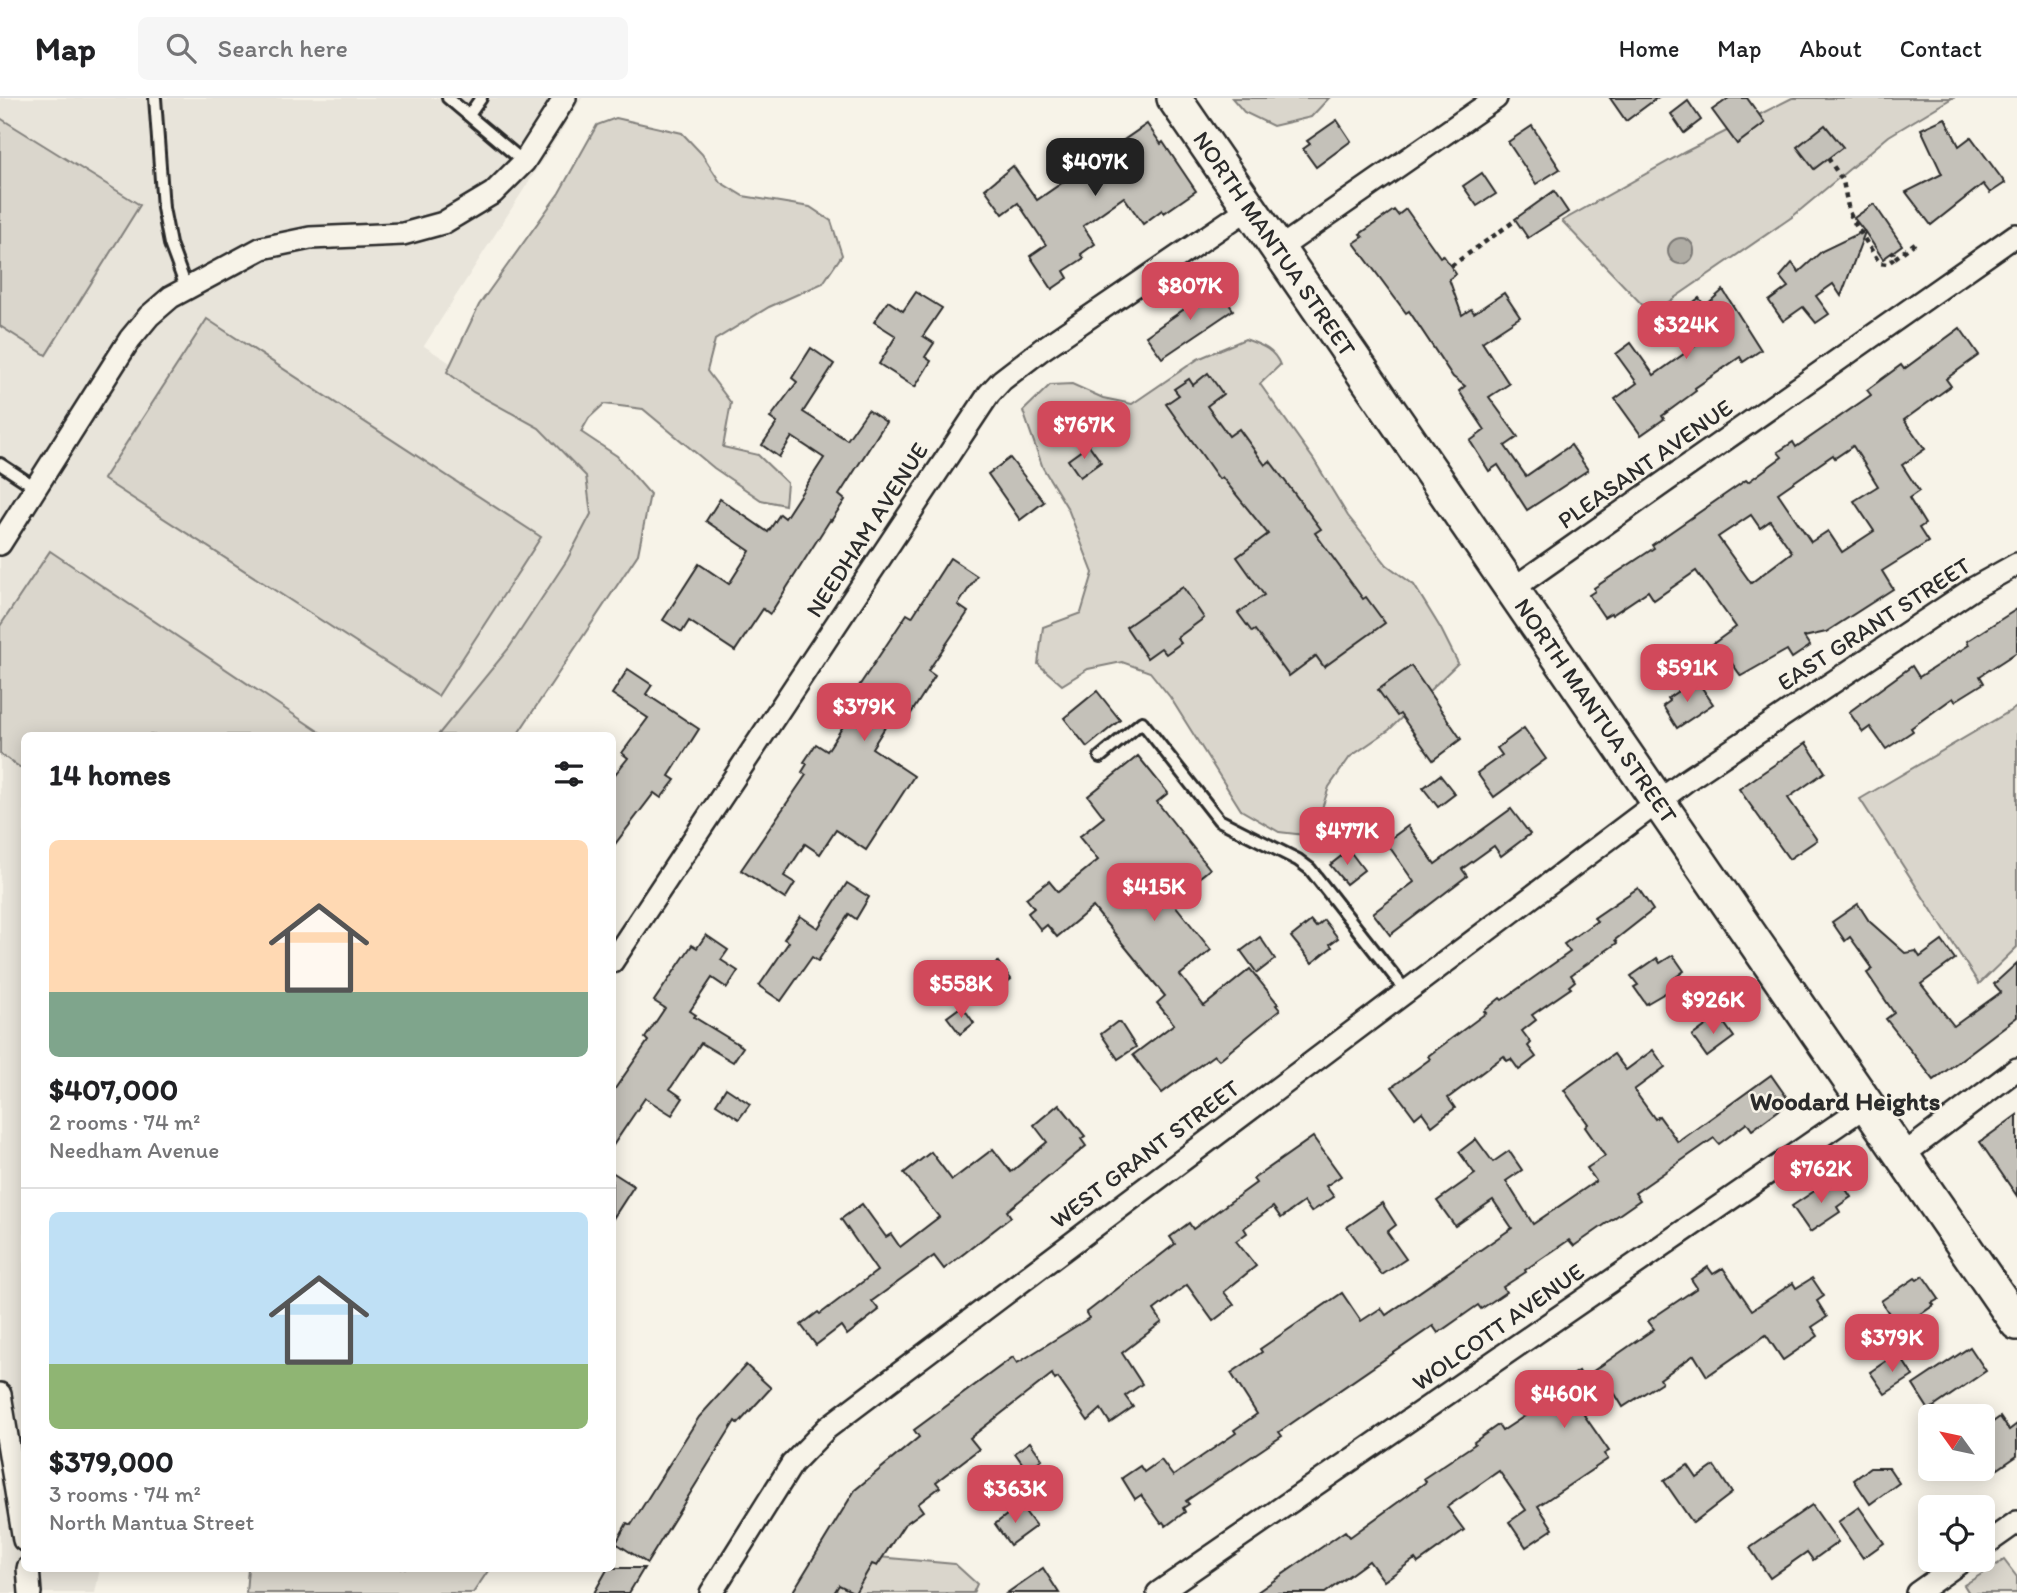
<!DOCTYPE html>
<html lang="en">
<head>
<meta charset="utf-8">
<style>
  body { margin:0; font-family:Itim,sans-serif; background:#f6f6f6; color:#202124; height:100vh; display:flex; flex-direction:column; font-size:26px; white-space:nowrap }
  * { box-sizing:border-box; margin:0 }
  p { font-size:23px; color:#757577 }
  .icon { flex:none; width:38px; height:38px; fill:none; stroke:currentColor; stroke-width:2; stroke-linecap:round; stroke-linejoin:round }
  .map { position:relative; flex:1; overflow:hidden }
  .panel { position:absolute; left:21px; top:634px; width:595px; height:840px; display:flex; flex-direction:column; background:#fff; border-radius:10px; box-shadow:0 4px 18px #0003 }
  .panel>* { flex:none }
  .needle { width:46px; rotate:303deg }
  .tools { position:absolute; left:1918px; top:1306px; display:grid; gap:14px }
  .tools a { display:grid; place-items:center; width:77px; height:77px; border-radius:10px; background:#fff; box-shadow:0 4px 18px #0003; font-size:35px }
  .price { position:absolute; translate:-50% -60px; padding:0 16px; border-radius:14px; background:#d1495b; color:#fff; font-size:23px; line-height:46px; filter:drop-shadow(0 2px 4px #0008) }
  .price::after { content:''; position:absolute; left:50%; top:42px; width:21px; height:16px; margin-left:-10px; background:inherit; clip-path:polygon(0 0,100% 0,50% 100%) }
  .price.on { background:#222; color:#fff }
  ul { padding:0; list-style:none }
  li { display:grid; align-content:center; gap:14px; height:371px; padding:0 28px }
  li+li { border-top:2px solid #e0e0e0 }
  li span { display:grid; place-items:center; height:217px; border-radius:10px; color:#555 }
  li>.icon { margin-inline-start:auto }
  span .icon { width:126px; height:126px; fill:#fffc; stroke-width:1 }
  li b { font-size:30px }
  h2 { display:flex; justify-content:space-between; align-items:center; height:84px; padding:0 28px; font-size:30px }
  header { display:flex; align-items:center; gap:42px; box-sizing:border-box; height:98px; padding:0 35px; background:#fff; border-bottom:2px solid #e0e0e0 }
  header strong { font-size:33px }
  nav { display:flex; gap:38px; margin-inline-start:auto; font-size:24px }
  .search { width:490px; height:63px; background:#f6f6f6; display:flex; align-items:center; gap:18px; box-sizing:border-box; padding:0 24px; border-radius:10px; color:#757577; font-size:26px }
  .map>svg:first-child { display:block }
  .built { fill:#e8e4da }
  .green { fill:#dad6cc; stroke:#82807c; stroke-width:2 }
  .water { fill:#afaca4; stroke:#7a7874; stroke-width:2 }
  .building { fill:#c4c1b9; stroke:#2b2b2b; stroke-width:2; fill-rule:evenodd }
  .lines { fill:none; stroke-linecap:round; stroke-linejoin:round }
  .service-casing { stroke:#2b2b2b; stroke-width:16 }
  .minor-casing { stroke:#2b2b2b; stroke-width:26 }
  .primary-casing { stroke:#2b2b2b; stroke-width:38 }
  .path { stroke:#2b2b2b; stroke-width:4.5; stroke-dasharray:5 5; stroke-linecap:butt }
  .service { stroke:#f7f3e8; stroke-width:10 }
  .minor { stroke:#f7f3e8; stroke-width:21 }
  .primary { stroke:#f7f3e8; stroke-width:33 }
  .labels { text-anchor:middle; stroke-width:5; stroke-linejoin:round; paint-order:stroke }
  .street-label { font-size:24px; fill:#2b2b2b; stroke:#f7f3e8 }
  .neighbourhood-label { font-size:26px; font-weight:bold; fill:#2b2b2b; stroke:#f7f3e8 }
</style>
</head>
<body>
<header>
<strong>Map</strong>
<div class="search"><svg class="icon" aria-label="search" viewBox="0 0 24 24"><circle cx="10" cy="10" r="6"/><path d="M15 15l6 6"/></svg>Search here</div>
<nav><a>Home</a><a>Map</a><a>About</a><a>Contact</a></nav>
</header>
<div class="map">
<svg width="2017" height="1495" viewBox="0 0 2017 1495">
  <rect width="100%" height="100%" fill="#f7f3e8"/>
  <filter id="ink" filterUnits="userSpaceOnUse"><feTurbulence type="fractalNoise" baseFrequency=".0143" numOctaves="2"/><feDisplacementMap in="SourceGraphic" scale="14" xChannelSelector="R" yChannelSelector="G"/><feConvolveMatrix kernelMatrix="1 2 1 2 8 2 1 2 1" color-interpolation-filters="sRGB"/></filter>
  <g filter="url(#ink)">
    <!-- built -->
    <polygon class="built" points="0,0 582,0 424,248 633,383 465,637 24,637 24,1470 100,1470 95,1495 0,1495"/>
    <!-- green -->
    <g class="green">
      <polygon points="1232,0 1329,0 1311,19 1273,28 1244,14"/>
      <polygon points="1792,0 1952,0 1889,38 1792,119 1651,216 1562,123 1685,54"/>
      <polygon points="0,20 140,107 46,257 0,228"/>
      <polygon points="616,20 682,35 702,56 720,84 743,98 810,109 831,123 842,157 823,185 769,209 715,242 707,273 731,305 723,349 758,357 787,385 785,407 761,402 714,370 643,311 604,306 589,320 581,334 617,358 650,396 638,456 517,637 438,637 509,550 567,462 591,416 586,378 539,330 473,294 447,274 479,207 559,95 597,27"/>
      <polygon points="207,221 541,439 438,598 103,381"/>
      <path d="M 1245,241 C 1261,247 1274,251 1280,267 L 1260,286 L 1314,362 L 1348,418 L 1387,467 L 1414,487 L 1441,531 L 1458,565 L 1389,632 L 1350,659 L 1329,689 L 1313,738 L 1279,734 L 1241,712 L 1170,599 L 1150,574 L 1122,564 L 1088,571 L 1062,587 L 1038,566 L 1043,529 L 1081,515 L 1093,475 L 1068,411 L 1043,370 L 1023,313 L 1050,287 L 1072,286 L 1103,300 L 1132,306 L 1198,261 Z"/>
      <polygon points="50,453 324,637 24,637 24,672 0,656 0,528"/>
      <polygon points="2017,609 2017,849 1979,886 1860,701"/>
      <polygon points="845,1456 955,1466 977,1486 973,1495 832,1495"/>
      <polygon points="2004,1462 2017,1479 2017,1495 1969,1495 1964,1487"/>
      <polygon points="248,1470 490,1470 473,1495 246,1495"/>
    </g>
    <!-- water -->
    <circle class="water" cx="1681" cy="153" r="13"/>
    <!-- building -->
    <g class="building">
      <polygon points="1610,0 1657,0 1626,23"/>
      <polygon points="1729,0 1747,0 1765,25 1737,46 1712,12"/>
      <polygon points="1688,3 1701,22 1684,35 1671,16"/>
      <polygon points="1945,20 1959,48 1971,39 2005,85 1990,95 1983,86 1931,127 1906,94 1942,76 1921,31"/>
      <polygon points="1337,22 1351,43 1316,69 1303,51 1310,46 1307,43"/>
      <polygon points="1147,26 1161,46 1163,44 1196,93 1164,115 1162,112 1143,126 1124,99 1083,128 1095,146 1081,156 1084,160 1064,173 1068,180 1052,191 1030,158 1046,147 1018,105 1003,116 985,91 1013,68 1037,102"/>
      <polygon points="1825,27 1843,49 1814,71 1797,49"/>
      <polygon points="1532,28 1560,71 1536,86 1508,44"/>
      <polygon points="1482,75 1496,96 1477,108 1463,88"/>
      <polygon points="1554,93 1568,114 1528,140 1515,121"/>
      <polygon points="1874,106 1902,147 1883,161 1865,134 1841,198 1833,186 1816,198 1829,216 1816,225 1803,209 1783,223 1769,203 1788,189 1780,179 1792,165 1799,174 1822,153 1864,133 1854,120"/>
      <polygon points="1406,111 1440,159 1443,157 1456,176 1449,181 1462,217 1471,211 1474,215 1504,195 1520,219 1482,244 1509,286 1489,299 1518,339 1505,348 1526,378 1571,347 1588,372 1527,412 1498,367 1489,373 1470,343 1485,332 1459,293 1465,288 1453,279 1409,213 1406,215 1354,145 1363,139 1360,136 1394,112 1398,117"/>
      <polygon points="1217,188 1233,212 1162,260 1146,238"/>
      <polygon points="1723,192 1761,252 1743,264 1740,259 1695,290 1696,293 1662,318 1664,321 1641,337 1615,301 1637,285 1616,256 1631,245 1654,277 1695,248 1673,220 1699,200 1705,208"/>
      <polygon points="916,194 942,210 923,238 934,245 925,259 931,263 915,289 879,266 896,238 874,224 888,203 903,213"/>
      <path d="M 1960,230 L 1979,257 L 1946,281 L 1951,288 L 1904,322 L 1925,351 L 1902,367 L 1919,393 L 1909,400 L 1925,426 L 1919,430 L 1928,444 L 1882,473 L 1893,491 L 1826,534 L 1804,539 L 1810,548 L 1792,560 L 1787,552 L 1741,578 L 1731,564 L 1703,584 L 1688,564 L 1736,529 L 1696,473 L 1654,502 L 1648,493 L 1612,517 L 1611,515 L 1604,519 L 1589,497 L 1595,493 L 1594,490 L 1654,450 L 1652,447 L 1746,382 L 1748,384 L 1782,359 L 1778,354 L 1793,344 L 1796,349 L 1871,297 L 1867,292 L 1901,267 L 1904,271 ZM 1853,348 L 1878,388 L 1854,403 L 1874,433 L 1842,454 L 1828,433 L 1811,444 L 1778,395 L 1833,357 L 1835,360 ZM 1751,417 L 1760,430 L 1770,423 L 1792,454 L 1751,485 L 1718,439 Z"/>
      <polygon points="811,250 834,266 803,314 847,342 868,312 886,324 839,397 845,402 831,423 830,422 770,516 763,511 735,553 689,523 682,534 663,522 699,466 729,486 750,453 706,423 720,401 768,434 780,416 785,420 824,360 792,339 779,359 762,347 777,325 770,320 797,284 792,280"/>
      <polygon points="1208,275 1223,296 1207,308 1229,338 1239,331 1265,367 1270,363 1321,431 1315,435 1363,501 1366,499 1385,525 1324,569 1316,558 1289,578 1255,532 1252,534 1238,515 1264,497 1237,459 1268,436 1222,379 1219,381 1166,306 1179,297 1174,291 1189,281 1193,287"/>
      <polygon points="1089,347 1101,364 1080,379 1068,362"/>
      <polygon points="1010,360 1044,404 1020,422 988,376"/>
      <polygon points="950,460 977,478 958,507 968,514 928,573 935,578 908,620 896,612 872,650 914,678 866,752 836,732 820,756 805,746 784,778 795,785 785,801 741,772 806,677 802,674 807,666 804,664 816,646 827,653 849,619 843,615 859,588 907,516 912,519"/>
      <polygon points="1183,489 1204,520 1177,540 1181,545 1166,556 1161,550 1147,560 1126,529"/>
      <polygon points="2017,511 2017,554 1980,578 1984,585 1955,603 1953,600 1911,630 1913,633 1886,651 1870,629 1863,634 1849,614 1912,568 1919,579 1969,547 1967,543"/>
      <polygon points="1411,568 1461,641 1433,662 1400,616 1397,618 1378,592"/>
      <polygon points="628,571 652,587 646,596 699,631 669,678 675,682 661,700 654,695 612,750 612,680 628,660 622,655 648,620 612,596"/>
      <polygon points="1696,581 1713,606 1677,630 1663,608 1670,603 1668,600"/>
      <polygon points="1097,593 1120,622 1087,649 1064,620"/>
      <polygon points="1524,630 1546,661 1494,699 1477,675 1502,657 1497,650"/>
      <polygon points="1806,645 1825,674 1788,700 1817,742 1789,761 1739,691"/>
      <polygon points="1138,658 1168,695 1157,704 1210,771 1171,802 1211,852 1180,877 1204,908 1250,871 1278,906 1276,907 1280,912 1219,962 1214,957 1162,995 1133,957 1174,926 1157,905 1165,898 1093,809 1057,839 1047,827 1041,832 1028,815 1034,810 1026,800 1049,783 1058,794 1098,762 1079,739 1104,719 1088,698"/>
      <polygon points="1440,677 1455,696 1438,709 1423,690"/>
      <polygon points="1511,711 1530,736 1501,758 1494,748 1462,771 1467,778 1390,837 1373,815 1414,784 1386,744 1408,728 1435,766"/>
      <polygon points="1349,752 1364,772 1346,786 1330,767"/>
      <polygon points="847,785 869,799 856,821 849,816 818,863 812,859 781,903 759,888 789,844 784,841 800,818 818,830"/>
      <polygon points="1638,790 1653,812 1615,842 1617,845 1571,877 1575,883 1569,888 1571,890 1532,917 1536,922 1522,933 1531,945 1528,948 1536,959 1519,972 1511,961 1507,963 1504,958 1448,1000 1455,1010 1432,1028 1422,1014 1415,1020 1392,989 1430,961 1428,958 1486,915 1484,913 1500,900 1502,902 1570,854 1564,846 1597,823 1594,820"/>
      <polygon points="1858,806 1869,823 1905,855 1916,853 1920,859 1942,843 1955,861 1921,886 1954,928 2001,894 1994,886 2017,865 2017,919 1934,982 1886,921 1894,915 1867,875 1873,871 1850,839 1845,843 1832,824"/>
      <polygon points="1324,822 1338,840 1330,846 1332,849 1312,865 1291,839 1311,823 1316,829"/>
      <polygon points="706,837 728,852 721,862 738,873 727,890 712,880 690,913 696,917 694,919 743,949 733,964 701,945 670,991 683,1000 672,1017 645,1000 612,1049 612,995 648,943 645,940 665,910 654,903 692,847 697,850"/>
      <polygon points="1260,839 1275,861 1257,875 1241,853"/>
      <polygon points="1673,857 1684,873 1672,882 1677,888 1646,906 1634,889 1638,887 1631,878 1657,860 1660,865"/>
      <polygon points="998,864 1011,881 996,893 983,876"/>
      <polygon points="962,908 974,925 960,936 947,919"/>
      <polygon points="1719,918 1734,939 1707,959 1692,938"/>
      <polygon points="1117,924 1120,924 1136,949 1118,961 1101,936"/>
      <polygon points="1653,952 1665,969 1634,992 1655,1021 1659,1018 1678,1044 1771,977 1790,1004 1752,1032 1747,1025 1719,1046 1714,1040 1635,1095 1640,1102 1574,1148 1569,1142 1525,1172 1526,1174 1503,1189 1506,1194 1481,1211 1478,1207 1438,1235 1433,1228 1279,1334 1282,1338 1186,1403 1189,1406 1183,1410 1185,1414 1166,1428 1163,1424 1161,1425 1141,1397 1135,1401 1122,1380 1140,1368 1144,1374 1161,1362 1173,1378 1236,1335 1234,1332 1257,1316 1231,1275 1262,1254 1260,1251 1342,1195 1361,1223 1381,1210 1386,1217 1512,1130 1493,1102 1455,1128 1437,1103 1475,1076 1459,1054 1476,1041 1493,1064 1509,1053 1522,1072 1506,1083 1533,1126 1596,1083 1587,1070 1605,1058 1585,1029 1588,1026 1564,992 1614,956 1626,972"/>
      <polygon points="726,990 750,1006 739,1021 716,1006"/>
      <polygon points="1059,1006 1085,1038 1081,1041 1086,1048 1007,1113 1011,1119 944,1171 934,1158 872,1203 879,1212 847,1237 841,1228 816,1247 801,1227 818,1214 820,1216 877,1173 841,1121 862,1106 886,1139 891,1136 900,1149 939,1119 904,1075 931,1054 952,1082 993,1051 1011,1074 1047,1044 1034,1027"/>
      <polygon points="2017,1017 2017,1098 1980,1044"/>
      <polygon points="1313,1039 1341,1078 1326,1088 1334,1099 1311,1114 1304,1104 1281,1120 1273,1109 1244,1130 1247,1135 1236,1143 1256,1168 1224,1194 1234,1207 1213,1223 1187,1187 1154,1212 1162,1224 1122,1255 1142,1286 1125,1298 1133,1309 1110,1325 1101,1311 1088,1323 1058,1280 1055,1282 1052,1276 970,1340 979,1351 936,1384 940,1389 918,1406 923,1413 904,1427 877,1468 872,1466 855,1495 839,1487 834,1495 792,1495 855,1392 919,1339 914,1332 1013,1259 1017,1265 1021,1263 1089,1220 1086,1215 1175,1146 1170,1139 1189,1125 1193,1131 1256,1085 1253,1081"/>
      <polygon points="612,1074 634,1088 612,1122"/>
      <polygon points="1839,1081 1851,1099 1837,1109 1840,1114 1810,1134 1792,1108 1822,1088 1825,1091"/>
      <polygon points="1382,1105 1396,1127 1387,1134 1406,1161 1382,1177 1347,1129"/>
      <polygon points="1708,1169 1713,1176 1723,1170 1752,1212 1793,1185 1796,1190 1812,1180 1824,1198 1817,1203 1827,1219 1812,1229 1818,1238 1783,1262 1766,1237 1707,1278 1694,1257 1660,1281 1662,1284 1623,1309 1615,1296 1584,1317 1609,1353 1604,1356 1608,1361 1538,1408 1553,1431 1526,1449 1509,1424 1526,1412 1499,1373 1447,1409 1464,1432 1418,1465 1415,1461 1384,1483 1369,1463 1325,1495 1256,1495 1345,1433 1350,1439 1426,1384 1424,1380 1475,1346 1474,1344 1498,1327 1502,1333 1549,1302 1563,1291 1559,1286 1579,1273 1582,1278 1586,1278 1654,1231 1648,1223 1697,1190 1691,1181"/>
      <polygon points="1923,1178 1939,1201 1932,1205 1934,1207 1899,1231 1881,1203 1915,1180 1917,1182"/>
      <polygon points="1970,1249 1986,1273 1929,1312 1913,1287"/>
      <polygon points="1898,1255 1913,1278 1885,1296 1870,1274"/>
      <polygon points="746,1267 771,1290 738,1326 735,1323 647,1465 616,1445 627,1425 631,1427 699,1319"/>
      <polygon points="2000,1319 2009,1332 2017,1326 2017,1358 1998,1371 1993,1363 1983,1370 1983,1331"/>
      <polygon points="1030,1344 1042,1361 1027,1372 1015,1355"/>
      <polygon points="1688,1367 1697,1380 1714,1368 1732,1395 1693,1425 1664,1383"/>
      <polygon points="1870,1370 1889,1370 1899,1385 1870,1406 1854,1382"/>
      <polygon points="1020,1407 1036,1428 1010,1447 995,1426"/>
      <polygon points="1812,1407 1838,1444 1813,1462 1807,1454 1770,1480 1750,1450"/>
      <polygon points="1859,1409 1884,1445 1863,1460 1838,1424"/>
      <polygon points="608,1470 644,1470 629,1495 594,1495"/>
      <polygon points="1043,1470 1059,1495 1007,1495"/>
    </g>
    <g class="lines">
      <defs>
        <g id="service">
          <polyline points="155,0 163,110 170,146 186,189"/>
          <polyline points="448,0 524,64"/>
          <polyline points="469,17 481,0"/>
          <polyline points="0,366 35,389"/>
          <polyline points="1100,659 1142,624 1219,722 1298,762 1310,771 1406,893"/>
        </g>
        <g id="minor">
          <polyline points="1277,152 1496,0"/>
          <polyline points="0,446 130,241 149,218 171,199 262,150 310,140 403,136 443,125 493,95 524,64 565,0"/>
          <polyline points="1511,492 2016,137"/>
          <polyline points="612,864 989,296 1002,282 1041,252 1249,110"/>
          <polyline points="1903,1057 2017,971"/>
          <polyline points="0,1296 24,1442"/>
          <polyline points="1983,1448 2017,1424"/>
          <polyline points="28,1470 30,1495"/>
          <polyline points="711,1495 792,1366 827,1330 1687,682 1974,490 2017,466"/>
          <polyline points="1158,1495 1868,1006"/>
          <polyline points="1917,1495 1965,1461"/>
        </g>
        <g id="primary">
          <path id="s1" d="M 1174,0 L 2017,1225"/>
        </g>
      </defs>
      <!-- service casing -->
      <use href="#service" class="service-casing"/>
      <!-- minor casing -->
      <use href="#minor" class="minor-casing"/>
      <!-- primary casing -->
      <use href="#primary" class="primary-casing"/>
      <!-- path -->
      <g class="path">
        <polyline points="1828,60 1843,83 1849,114 1855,126 1877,161 1880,165 1887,166 1895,160 1893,154"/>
        <polyline points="1895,160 1915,145"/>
        <polyline points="1451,168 1516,122"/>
      </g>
      <!-- service -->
      <use href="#service" class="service"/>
      <!-- minor -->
      <use href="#minor" class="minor"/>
      <!-- primary -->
      <use href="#primary" class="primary"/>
    </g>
  </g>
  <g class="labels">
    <!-- street labels -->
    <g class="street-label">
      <text dy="8" stroke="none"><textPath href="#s1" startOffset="177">NORTH MANTUA STREET</textPath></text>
      <text transform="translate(1645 366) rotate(-35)" y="8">PLEASANT AVENUE</text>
      <text transform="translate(867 432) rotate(-57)" y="8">NEEDHAM AVENUE</text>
      <text transform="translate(1874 526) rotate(-33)" y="8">EAST GRANT STREET</text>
      <text dy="8" stroke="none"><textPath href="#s1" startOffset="744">NORTH MANTUA STREET</textPath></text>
      <text transform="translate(1145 1056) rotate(-37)" y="8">WEST GRANT STREET</text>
      <text transform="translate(1498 1229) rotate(-35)" y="8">WOLCOTT AVENUE</text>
    </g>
    <!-- neighbourhood labels -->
    <g class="neighbourhood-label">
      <text x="1845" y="1012">Woodard Heights</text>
    </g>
  </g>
</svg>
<div class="tools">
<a><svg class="needle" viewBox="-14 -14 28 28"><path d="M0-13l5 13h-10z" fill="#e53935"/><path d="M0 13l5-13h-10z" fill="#757577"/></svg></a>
<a><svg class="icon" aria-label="locate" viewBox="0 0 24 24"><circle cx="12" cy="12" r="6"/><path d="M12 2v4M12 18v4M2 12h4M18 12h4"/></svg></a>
</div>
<b class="price on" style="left:1095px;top:100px">$407K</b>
<b class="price" style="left:1190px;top:224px">$807K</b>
<b class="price" style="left:1686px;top:263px">$324K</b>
<b class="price" style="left:1084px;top:363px">$767K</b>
<b class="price" style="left:1687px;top:606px">$591K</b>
<b class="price" style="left:864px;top:645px">$379K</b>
<b class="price" style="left:1347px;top:769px">$477K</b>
<b class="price" style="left:1154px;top:825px">$415K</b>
<b class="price" style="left:961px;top:922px">$558K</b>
<b class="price" style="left:1713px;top:938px">$926K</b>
<b class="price" style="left:1821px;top:1107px">$762K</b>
<b class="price" style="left:1892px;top:1276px">$379K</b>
<b class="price" style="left:1564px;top:1332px">$460K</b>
<b class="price" style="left:1015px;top:1427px">$363K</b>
<section class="panel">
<h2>14 homes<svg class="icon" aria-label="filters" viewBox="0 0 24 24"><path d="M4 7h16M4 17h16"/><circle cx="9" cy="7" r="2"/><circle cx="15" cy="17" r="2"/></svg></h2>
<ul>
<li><span style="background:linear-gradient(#ffd9b3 70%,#7fa58c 0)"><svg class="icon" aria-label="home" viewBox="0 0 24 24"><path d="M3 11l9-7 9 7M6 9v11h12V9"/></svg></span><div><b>$407,000</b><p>2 rooms · 74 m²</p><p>Needham Avenue</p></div></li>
<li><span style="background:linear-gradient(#bfe0f5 70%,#8fb573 0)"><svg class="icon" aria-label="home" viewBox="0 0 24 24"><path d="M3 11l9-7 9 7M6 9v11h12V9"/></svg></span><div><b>$379,000</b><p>3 rooms · 74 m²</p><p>North Mantua Street</p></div></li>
</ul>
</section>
</div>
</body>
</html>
